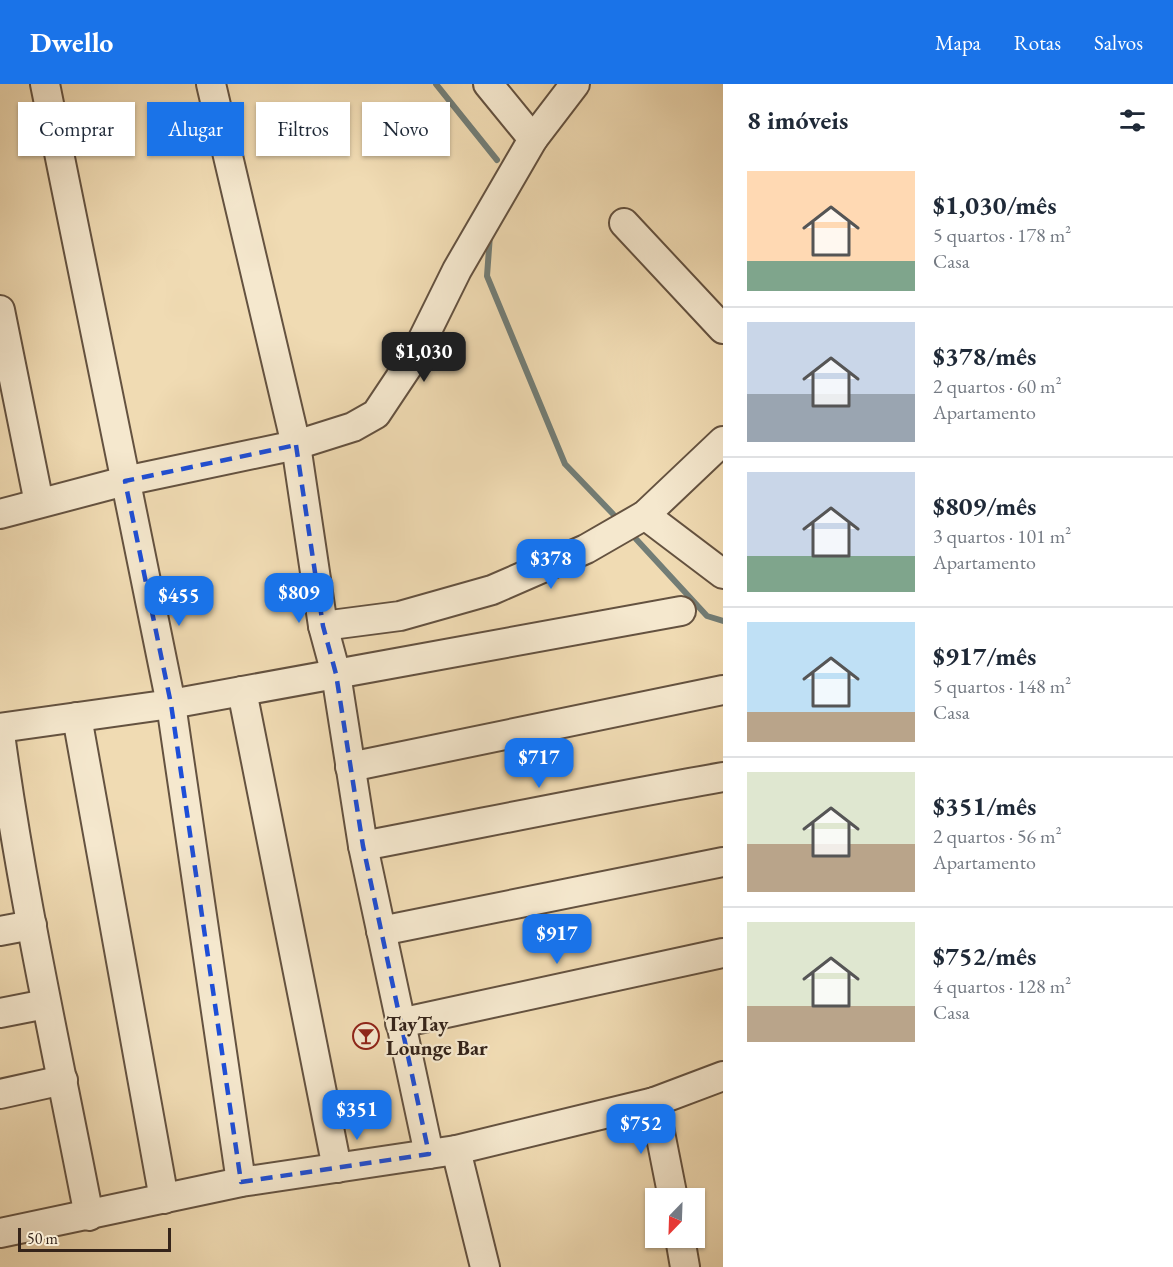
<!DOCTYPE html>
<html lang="pt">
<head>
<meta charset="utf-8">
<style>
  body { margin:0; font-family:"EB Garamond",serif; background:#f6f6f7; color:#1f2937; height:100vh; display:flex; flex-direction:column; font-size:22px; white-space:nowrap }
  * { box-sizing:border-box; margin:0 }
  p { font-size:20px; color:#747a83 }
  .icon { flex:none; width:33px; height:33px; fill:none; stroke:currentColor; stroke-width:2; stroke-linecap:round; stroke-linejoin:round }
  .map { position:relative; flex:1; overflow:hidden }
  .details { display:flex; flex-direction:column; background:#fff; width:450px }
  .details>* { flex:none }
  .guide { position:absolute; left:18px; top:18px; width:570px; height:54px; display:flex; gap:12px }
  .needle { width:39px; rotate:203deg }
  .buttons { position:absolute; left:645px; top:1104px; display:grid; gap:12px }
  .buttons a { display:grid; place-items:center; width:60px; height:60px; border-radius:0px; background:#fff; box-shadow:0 2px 4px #0004; font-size:30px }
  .scale { position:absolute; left:18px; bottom:15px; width:153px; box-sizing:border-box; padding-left:6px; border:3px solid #35241a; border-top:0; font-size:16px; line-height:21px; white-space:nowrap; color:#35241a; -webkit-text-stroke:4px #f5e8ce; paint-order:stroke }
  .price { position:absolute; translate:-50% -51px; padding:0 14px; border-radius:12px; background:#1a73e8; color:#fff; font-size:20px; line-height:39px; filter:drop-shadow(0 2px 3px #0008) }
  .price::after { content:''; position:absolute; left:50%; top:36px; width:18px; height:14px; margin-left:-9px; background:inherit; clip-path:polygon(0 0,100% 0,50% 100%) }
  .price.active { background:#222; color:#fff }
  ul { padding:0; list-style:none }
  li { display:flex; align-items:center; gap:18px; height:150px; padding:0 24px }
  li+li { border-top:2px solid #e0e1e3 }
  li span { display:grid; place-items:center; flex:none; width:168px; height:120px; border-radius:0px; color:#555 }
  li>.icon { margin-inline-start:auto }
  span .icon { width:72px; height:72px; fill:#fffc; stroke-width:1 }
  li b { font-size:26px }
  h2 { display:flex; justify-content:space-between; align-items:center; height:72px; padding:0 24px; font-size:26px }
  .pill { padding:0 21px; border-radius:0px; background:#fff; box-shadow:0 2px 4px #0004; font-size:21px; line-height:54px }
  .pill.active { background:#1a73e8; color:#fff }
  header { display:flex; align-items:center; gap:36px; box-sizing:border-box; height:84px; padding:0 30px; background:#1a73e8; color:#fff }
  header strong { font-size:28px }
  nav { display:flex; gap:33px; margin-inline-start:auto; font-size:21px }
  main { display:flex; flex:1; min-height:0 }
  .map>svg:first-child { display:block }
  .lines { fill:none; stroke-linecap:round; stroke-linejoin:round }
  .stream { stroke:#727d76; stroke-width:6 }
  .minor-casing { stroke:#645240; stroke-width:32 }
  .minor { stroke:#f5e8ce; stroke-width:28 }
  .marked { fill:none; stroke:#1d4ed8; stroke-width:4.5; stroke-dasharray:12 8; stroke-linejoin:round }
  .labels { text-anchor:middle; stroke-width:4.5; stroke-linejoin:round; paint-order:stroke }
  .poi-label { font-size:21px; font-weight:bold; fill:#35241a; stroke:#f5e8ce; text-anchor:start }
</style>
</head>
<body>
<header>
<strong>Dwello</strong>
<nav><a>Mapa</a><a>Rotas</a><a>Salvos</a></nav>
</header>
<main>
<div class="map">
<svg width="723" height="1183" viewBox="0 0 723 1183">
  <rect width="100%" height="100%" fill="#f0dbb3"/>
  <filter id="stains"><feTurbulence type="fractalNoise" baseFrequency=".00333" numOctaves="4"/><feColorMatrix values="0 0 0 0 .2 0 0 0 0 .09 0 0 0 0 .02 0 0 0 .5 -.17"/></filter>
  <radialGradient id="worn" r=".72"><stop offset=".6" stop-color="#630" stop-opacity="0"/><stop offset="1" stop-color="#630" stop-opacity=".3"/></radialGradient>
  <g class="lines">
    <!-- stream -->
    <g class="stream">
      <polyline points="436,0 497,76"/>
      <polyline points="490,151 487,192 565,380 613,430"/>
      <polyline points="636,455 707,532 723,537"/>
    </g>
    <defs>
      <g id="minor">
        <polyline points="45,0 171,620 241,1098"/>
        <polyline points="211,0 296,361 323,542 336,590 363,762 429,1070"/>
        <polyline points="488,0 533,55"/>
        <polyline points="624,139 723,245"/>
        <polyline points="0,226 39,419"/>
        <polyline points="0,430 125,397 296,361 353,343 376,330 414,273 457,186 533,55 575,0"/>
        <polyline points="645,431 723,490"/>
        <polyline points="323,542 400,532 492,506 586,465 645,431 723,357"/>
        <polyline points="242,607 337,1084"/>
        <polyline points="77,633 164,1115"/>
        <polyline points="0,644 171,620 681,527"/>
        <path d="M 0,650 C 22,812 58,971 89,1132"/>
        <polyline points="350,683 723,606"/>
        <path d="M 363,762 C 483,739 603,714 723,693"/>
        <polyline points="0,847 32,841"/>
        <polyline points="381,847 723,778"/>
        <polyline points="0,929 46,920"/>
        <polyline points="400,939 723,869"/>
        <polyline points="0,1010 63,996"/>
        <polyline points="654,1018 673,1114"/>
        <polyline points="456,1066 485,1183"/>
        <polyline points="0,1149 241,1098 456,1066 654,1018 723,992"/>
        <polyline points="680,1154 685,1183"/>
      </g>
    </defs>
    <!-- minor casing -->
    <use href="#minor" class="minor-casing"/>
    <!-- minor -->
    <use href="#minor" class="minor"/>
  </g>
  <!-- marked area -->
  <path class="marked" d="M 296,361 L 323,542 L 336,590 L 363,762 L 429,1070 L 241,1098 L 171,620 L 125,397 Z"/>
  <!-- icons -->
  <defs>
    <symbol id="bar-ring" viewBox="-11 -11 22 22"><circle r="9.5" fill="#f5e8ce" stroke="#8f2418" stroke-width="1.5"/><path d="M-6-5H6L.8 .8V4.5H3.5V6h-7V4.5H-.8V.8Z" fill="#8f2418"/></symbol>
  </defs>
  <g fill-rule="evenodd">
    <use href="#bar-ring" x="351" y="937" width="30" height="30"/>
  </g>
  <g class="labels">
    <!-- poi labels -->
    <g class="poi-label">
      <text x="386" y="947">TayTay<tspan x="386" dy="24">Lounge Bar</tspan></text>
    </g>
  </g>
  <rect width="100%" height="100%" filter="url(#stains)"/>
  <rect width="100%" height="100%" fill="url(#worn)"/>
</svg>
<div class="buttons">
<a><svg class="needle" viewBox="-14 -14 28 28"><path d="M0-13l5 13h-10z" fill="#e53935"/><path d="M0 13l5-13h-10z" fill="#747a83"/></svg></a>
</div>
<div class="scale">50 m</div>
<b class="price active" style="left:424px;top:299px">$1,030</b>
<b class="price" style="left:551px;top:506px">$378</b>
<b class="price" style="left:299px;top:540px">$809</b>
<b class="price" style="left:179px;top:543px">$455</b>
<b class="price" style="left:539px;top:705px">$717</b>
<b class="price" style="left:557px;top:881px">$917</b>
<b class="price" style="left:357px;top:1057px">$351</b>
<b class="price" style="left:641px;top:1071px">$752</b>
<div class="guide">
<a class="pill">Comprar</a>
<a class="pill active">Alugar</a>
<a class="pill">Filtros</a>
<a class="pill">Novo</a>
</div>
</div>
<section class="details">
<h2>8 imóveis<svg class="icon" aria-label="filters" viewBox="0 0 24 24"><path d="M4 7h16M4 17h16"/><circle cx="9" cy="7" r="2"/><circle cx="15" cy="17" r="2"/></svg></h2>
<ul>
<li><span style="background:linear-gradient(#ffd9b3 75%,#7fa58c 0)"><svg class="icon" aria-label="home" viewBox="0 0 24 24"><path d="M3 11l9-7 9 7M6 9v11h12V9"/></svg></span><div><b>$1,030/mês</b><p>5 quartos · 178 m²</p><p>Casa</p></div></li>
<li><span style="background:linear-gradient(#c9d6e8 60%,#9aa5b1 0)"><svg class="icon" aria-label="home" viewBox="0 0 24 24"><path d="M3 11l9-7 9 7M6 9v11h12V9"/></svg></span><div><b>$378/mês</b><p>2 quartos · 60 m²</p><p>Apartamento</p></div></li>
<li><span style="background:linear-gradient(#c9d6e8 70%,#7fa58c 0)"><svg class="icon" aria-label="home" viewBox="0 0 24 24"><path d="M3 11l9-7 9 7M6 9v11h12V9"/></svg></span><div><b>$809/mês</b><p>3 quartos · 101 m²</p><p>Apartamento</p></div></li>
<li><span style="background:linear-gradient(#bfe0f5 75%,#b9a48a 0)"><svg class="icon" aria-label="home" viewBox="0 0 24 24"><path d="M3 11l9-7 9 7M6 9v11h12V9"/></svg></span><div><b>$917/mês</b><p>5 quartos · 148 m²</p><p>Casa</p></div></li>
<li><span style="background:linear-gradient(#dfe7d0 60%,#b9a48a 0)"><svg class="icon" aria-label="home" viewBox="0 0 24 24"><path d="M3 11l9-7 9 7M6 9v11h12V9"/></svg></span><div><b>$351/mês</b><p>2 quartos · 56 m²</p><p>Apartamento</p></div></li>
<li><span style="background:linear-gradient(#dfe7d0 70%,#b9a48a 0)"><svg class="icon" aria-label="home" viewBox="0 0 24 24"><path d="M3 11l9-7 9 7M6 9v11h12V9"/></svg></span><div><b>$752/mês</b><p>4 quartos · 128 m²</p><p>Casa</p></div></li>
</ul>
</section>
</main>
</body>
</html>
